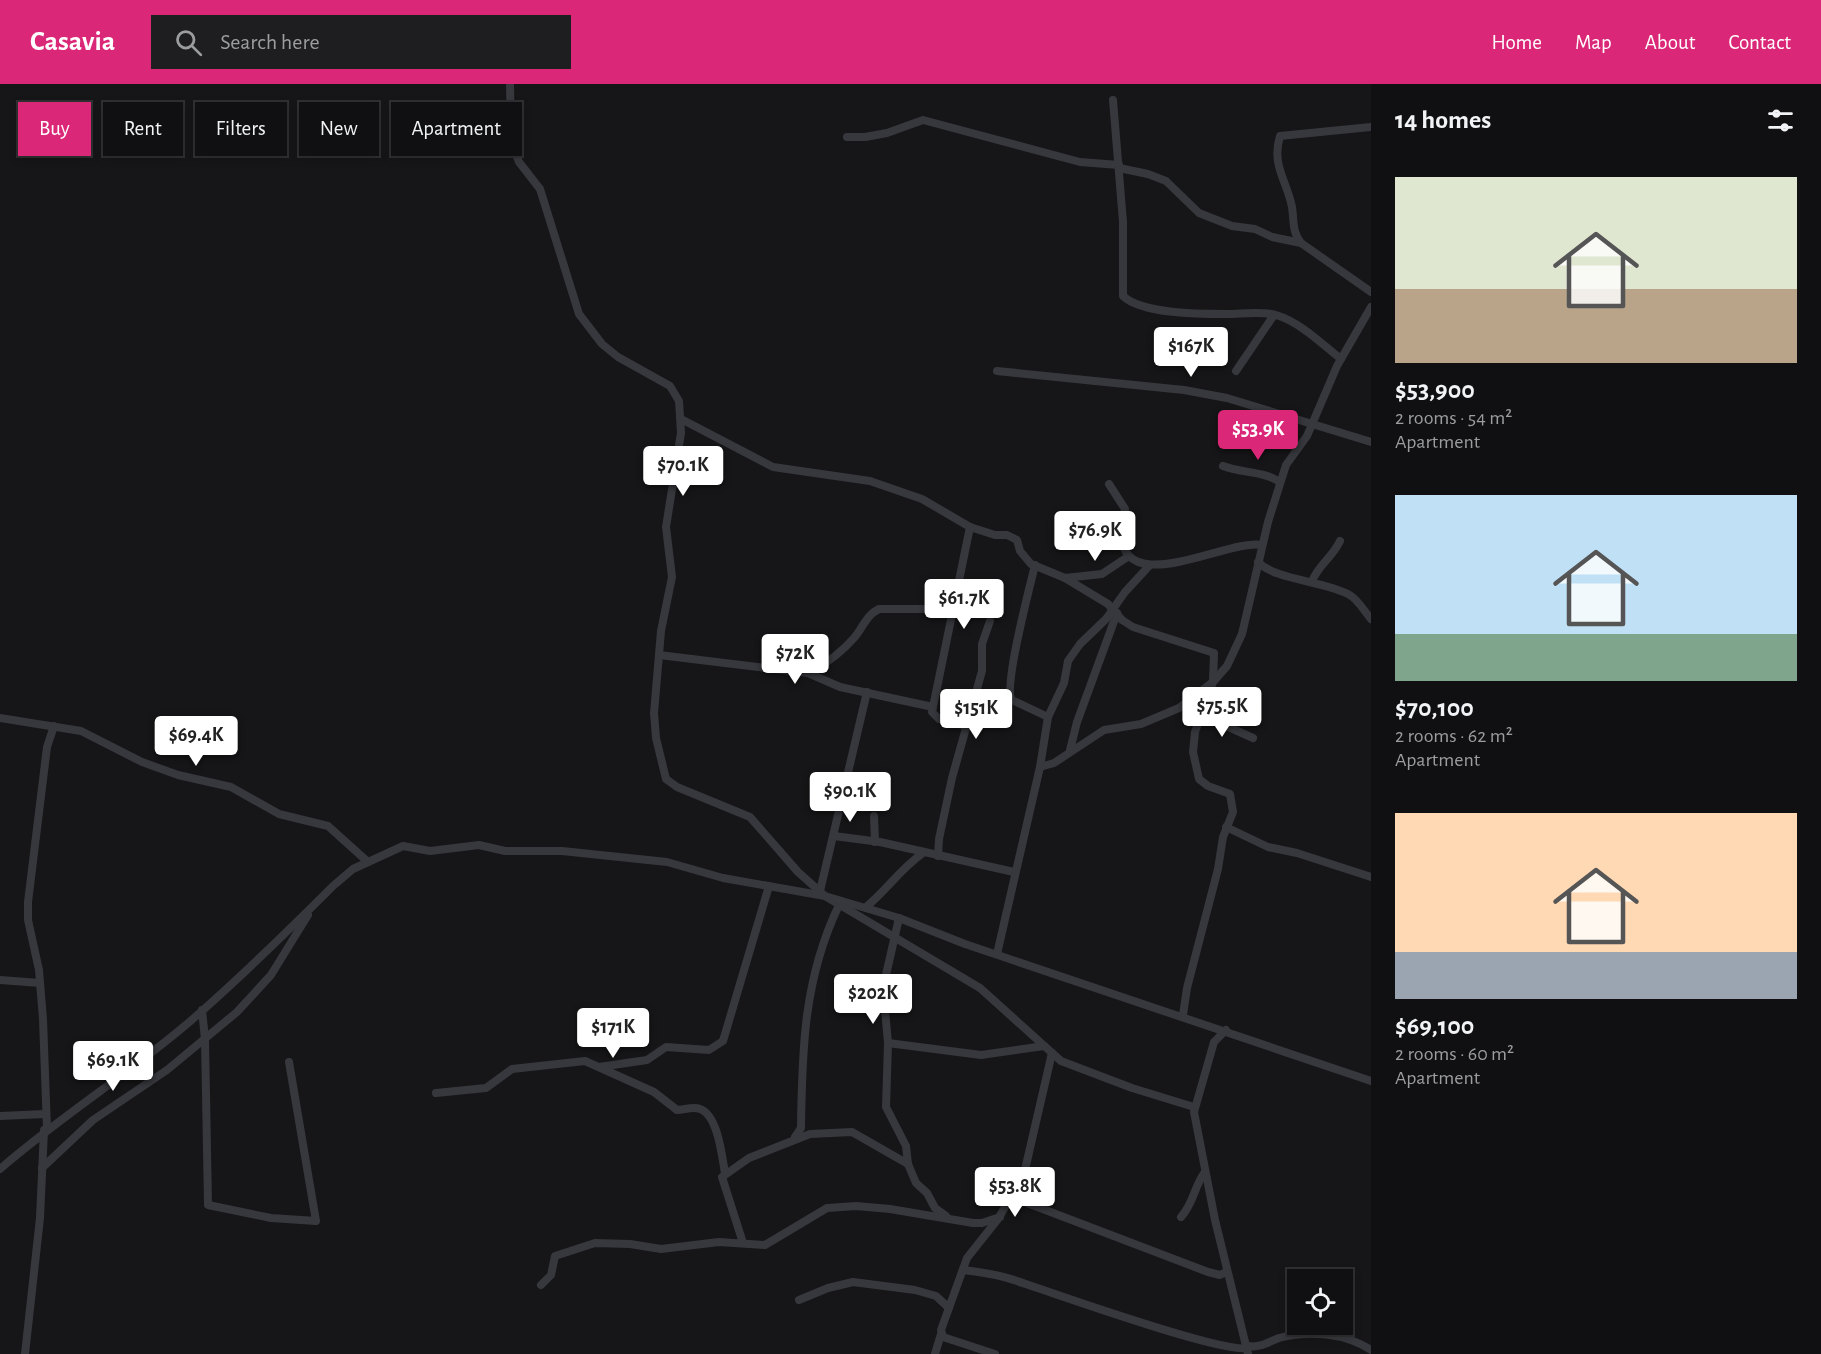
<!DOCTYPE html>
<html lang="en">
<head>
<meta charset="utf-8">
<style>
  body { margin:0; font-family:"Alegreya Sans",sans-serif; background:#1e1e20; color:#f1f3f6; height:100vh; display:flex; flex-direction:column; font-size:22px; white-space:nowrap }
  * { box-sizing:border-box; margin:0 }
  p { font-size:20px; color:#9c9d9f }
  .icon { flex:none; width:33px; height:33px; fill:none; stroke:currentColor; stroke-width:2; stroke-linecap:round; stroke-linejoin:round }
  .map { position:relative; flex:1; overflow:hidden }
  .drawer { display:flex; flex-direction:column; background:#101012; width:450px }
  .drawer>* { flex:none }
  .guide { position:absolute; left:18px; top:18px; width:570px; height:54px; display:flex; gap:12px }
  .controls { position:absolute; left:1287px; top:1185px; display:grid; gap:12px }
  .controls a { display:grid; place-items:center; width:66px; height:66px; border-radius:0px; background:#101012; box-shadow:0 3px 9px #0003,0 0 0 2px #303032; font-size:30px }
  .price { position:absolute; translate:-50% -51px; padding:0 14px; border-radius:6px; background:#fff; color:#222; font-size:20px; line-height:39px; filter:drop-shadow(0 2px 3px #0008) }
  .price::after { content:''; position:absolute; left:50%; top:36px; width:18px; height:14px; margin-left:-9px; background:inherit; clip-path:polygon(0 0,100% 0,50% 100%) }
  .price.active { background:#db2777; color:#fff }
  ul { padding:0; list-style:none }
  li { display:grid; align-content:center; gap:12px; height:318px; padding:0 24px }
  li span { display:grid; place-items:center; height:186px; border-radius:0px; color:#555 }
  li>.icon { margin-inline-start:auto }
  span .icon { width:108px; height:108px; fill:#fffc; stroke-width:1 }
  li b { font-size:26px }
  h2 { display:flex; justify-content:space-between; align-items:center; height:72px; padding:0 24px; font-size:26px }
  .chip { padding:0 21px; border-radius:0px; background:#101012; box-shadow:0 3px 9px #0003,0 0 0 2px #303032; font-size:21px; line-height:54px }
  .chip.active { background:#db2777; color:#fff }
  header { display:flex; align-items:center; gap:36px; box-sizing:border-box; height:84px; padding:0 30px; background:#db2777; color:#fff }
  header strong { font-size:28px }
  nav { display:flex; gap:33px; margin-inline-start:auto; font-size:21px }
  .search { width:420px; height:54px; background:#1e1e20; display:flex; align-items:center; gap:15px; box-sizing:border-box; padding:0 21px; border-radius:0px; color:#9c9d9f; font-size:22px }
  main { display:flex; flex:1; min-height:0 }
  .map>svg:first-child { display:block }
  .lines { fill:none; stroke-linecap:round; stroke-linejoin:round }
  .minor { stroke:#37383d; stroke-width:8 }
</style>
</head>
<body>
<header>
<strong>Casavia</strong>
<div class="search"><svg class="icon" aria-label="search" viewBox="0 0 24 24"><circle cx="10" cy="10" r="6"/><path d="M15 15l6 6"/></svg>Search here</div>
<nav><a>Home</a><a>Map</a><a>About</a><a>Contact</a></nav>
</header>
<main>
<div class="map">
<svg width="1371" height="1270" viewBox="0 0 1371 1270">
  <rect width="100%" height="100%" fill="#161618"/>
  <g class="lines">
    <!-- minor -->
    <g class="minor">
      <polyline points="510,0 511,52 514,66 519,78 540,105 579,230 602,260 618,273 670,302 679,317 681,349 666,443 672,493 661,547 654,629 656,654 666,695 677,703 750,733 798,788 825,812 980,904 1061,977 1132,1004 1194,1023"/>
      <path d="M 1113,16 L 1123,138 L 1123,212 C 1142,230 1200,230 1226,230 C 1242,230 1261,227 1276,231 C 1300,238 1322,260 1341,275"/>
      <polyline points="847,53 865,53 887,49 923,36 1080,78 1119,81"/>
      <polyline points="1119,84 1148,90 1166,97 1199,129 1232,142 1255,145 1272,153 1301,159 1371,208"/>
      <path d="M 1301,159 C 1292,148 1294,136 1292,123 C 1287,97 1271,81 1280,52 L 1371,43"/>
      <polyline points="997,287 1184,306 1227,314 1371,358"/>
      <polyline points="1236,287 1274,231"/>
      <polyline points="681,335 773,383 870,397 922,415 970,443 995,451 1007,451 1017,456 1020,467 1031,480 1065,494 1108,520 1122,536 1133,543 1214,569 1213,598 1179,624 1141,640 1104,646 1054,679 1040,683"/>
      <path d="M 1223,382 C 1241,389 1264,387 1280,398"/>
      <path d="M 1109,400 L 1125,425 C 1124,433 1121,440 1121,448 C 1122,517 1229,454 1262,461"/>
      <path d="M 1258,478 C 1275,496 1324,497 1348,510 C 1358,515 1364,527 1371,535"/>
      <path d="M 1035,481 C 1030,502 1003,604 1012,616 L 1048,633"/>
      <polyline points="1065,494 1102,490 1129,472"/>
      <path d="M 1312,497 C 1320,479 1332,474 1340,457"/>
      <polyline points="659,571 808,589 840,603 933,623"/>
      <path d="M 810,589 C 827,579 841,569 854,554 C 863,544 866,531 879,525 L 938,525 L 954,529"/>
      <polyline points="1202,631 1253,654"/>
      <polyline points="0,634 81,647 142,678 178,691 231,703 279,730 328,742 368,778"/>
      <polyline points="966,642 939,635 932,628 970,443"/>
      <polyline points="1070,666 1077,638 1117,529"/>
      <polyline points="874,732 875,758"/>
      <polyline points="1226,743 1268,763 1297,769 1371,793"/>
      <polyline points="834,752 880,758 1014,788"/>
      <polyline points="938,772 939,755 952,694 982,587 982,560 990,537"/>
      <polyline points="820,807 867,608"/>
      <path d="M 866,823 C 887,806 900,785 923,769"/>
      <polyline points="899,834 883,904 888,959 886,1023 906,1062 908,1080 916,1099 927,1109 935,1124 946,1132"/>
      <polyline points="997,870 1040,683 1048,633 1064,599 1068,577 1080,560 1106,535 1125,508 1149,482"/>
      <polyline points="0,896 40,899"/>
      <polyline points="202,926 205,955 208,1121 271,1134 316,1137 289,978"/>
      <polyline points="1183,931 1187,904 1218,785 1223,753 1233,728 1230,710 1208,702 1199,695 1193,668 1195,648 1213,598 1227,582 1242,550 1268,438 1286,381 1307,352 1337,282 1371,223"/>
      <polyline points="1226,946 1214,958 1194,1028 1215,1136 1248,1270"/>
      <polyline points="888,959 981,971 1044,962"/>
      <polyline points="599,983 647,976 666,963 709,966 723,957 769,802"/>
      <path d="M 436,1009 L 486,1004 L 512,985 L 585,977 L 654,1008 L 677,1026 C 684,1026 693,1022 700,1025 C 718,1031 722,1073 725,1089"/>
      <polyline points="0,1032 45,1030"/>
      <polyline points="47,1045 43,935 39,886 28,836 28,818 47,663 54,642"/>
      <path d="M 795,1053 L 801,1044 C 802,964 804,894 839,821"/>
      <polyline points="42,1084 93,1036 167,986 237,928 271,891 308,831"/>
      <path d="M 0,1085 C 62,1031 132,988 194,934 C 242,892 288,847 333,802 L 353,785 L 403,762 L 430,767 L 479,761 L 505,767 L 562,767 L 667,778 L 723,794 L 825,812 L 899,834 L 965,860 L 1371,997"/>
      <polyline points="1018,1104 1022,1115 1027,1119 1208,1188 1220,1191 1226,1188"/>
      <path d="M 1181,1133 C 1194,1119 1194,1102 1205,1088"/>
      <polyline points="743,1159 722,1093 749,1074 810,1050 852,1048 908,1080"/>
      <path d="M 963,1186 C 981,1188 1000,1191 1017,1197 C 1053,1209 1223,1270 1248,1264"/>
      <polyline points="541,1201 551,1191 555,1172 595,1159 630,1160 661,1165 719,1158 765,1161 827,1124 856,1122 890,1125 973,1139 982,1139 1000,1133"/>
      <polyline points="799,1216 828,1204 853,1198 915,1206 936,1212 949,1224"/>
      <path d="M 1248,1262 C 1261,1264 1268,1258 1279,1254 C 1309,1246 1345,1249 1371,1266"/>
      <polyline points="25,1270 40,1134 44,1046"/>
      <polyline points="935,1270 941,1250"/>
      <polyline points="995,1270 943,1253 941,1246 967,1174 998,1135 1024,1090 1052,969"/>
    </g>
  </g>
</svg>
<div class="controls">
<a><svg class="icon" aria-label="locate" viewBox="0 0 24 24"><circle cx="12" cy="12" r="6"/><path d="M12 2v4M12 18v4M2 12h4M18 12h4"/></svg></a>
</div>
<b class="price" style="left:1191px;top:294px">$167K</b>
<b class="price active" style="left:1258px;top:377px">$53.9K</b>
<b class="price" style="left:683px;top:413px">$70.1K</b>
<b class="price" style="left:1095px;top:478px">$76.9K</b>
<b class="price" style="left:964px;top:546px">$61.7K</b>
<b class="price" style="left:795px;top:601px">$72K</b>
<b class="price" style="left:1222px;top:654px">$75.5K</b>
<b class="price" style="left:976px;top:656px">$151K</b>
<b class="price" style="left:196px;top:683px">$69.4K</b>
<b class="price" style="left:850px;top:739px">$90.1K</b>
<b class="price" style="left:873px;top:941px">$202K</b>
<b class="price" style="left:613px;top:975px">$171K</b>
<b class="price" style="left:113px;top:1008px">$69.1K</b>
<b class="price" style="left:1015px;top:1134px">$53.8K</b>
<div class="guide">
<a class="chip active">Buy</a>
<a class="chip">Rent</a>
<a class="chip">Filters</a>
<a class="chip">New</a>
<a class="chip">Apartment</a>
</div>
</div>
<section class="drawer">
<h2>14 homes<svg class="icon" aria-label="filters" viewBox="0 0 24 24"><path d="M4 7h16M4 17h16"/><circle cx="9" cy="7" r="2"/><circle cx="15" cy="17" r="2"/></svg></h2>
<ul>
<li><span style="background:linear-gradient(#dfe7d0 60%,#b9a48a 0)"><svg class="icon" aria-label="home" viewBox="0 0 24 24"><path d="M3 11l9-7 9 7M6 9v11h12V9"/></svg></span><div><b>$53,900</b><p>2 rooms · 54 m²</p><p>Apartment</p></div></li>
<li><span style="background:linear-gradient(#bfe0f5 75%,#7fa58c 0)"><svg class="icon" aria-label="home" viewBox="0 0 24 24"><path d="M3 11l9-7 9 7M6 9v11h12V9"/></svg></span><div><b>$70,100</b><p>2 rooms · 62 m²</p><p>Apartment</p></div></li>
<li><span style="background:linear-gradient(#ffd9b3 75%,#9aa5b1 0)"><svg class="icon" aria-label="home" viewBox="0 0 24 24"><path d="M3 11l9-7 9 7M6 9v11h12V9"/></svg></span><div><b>$69,100</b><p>2 rooms · 60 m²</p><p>Apartment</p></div></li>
</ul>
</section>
</main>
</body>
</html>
